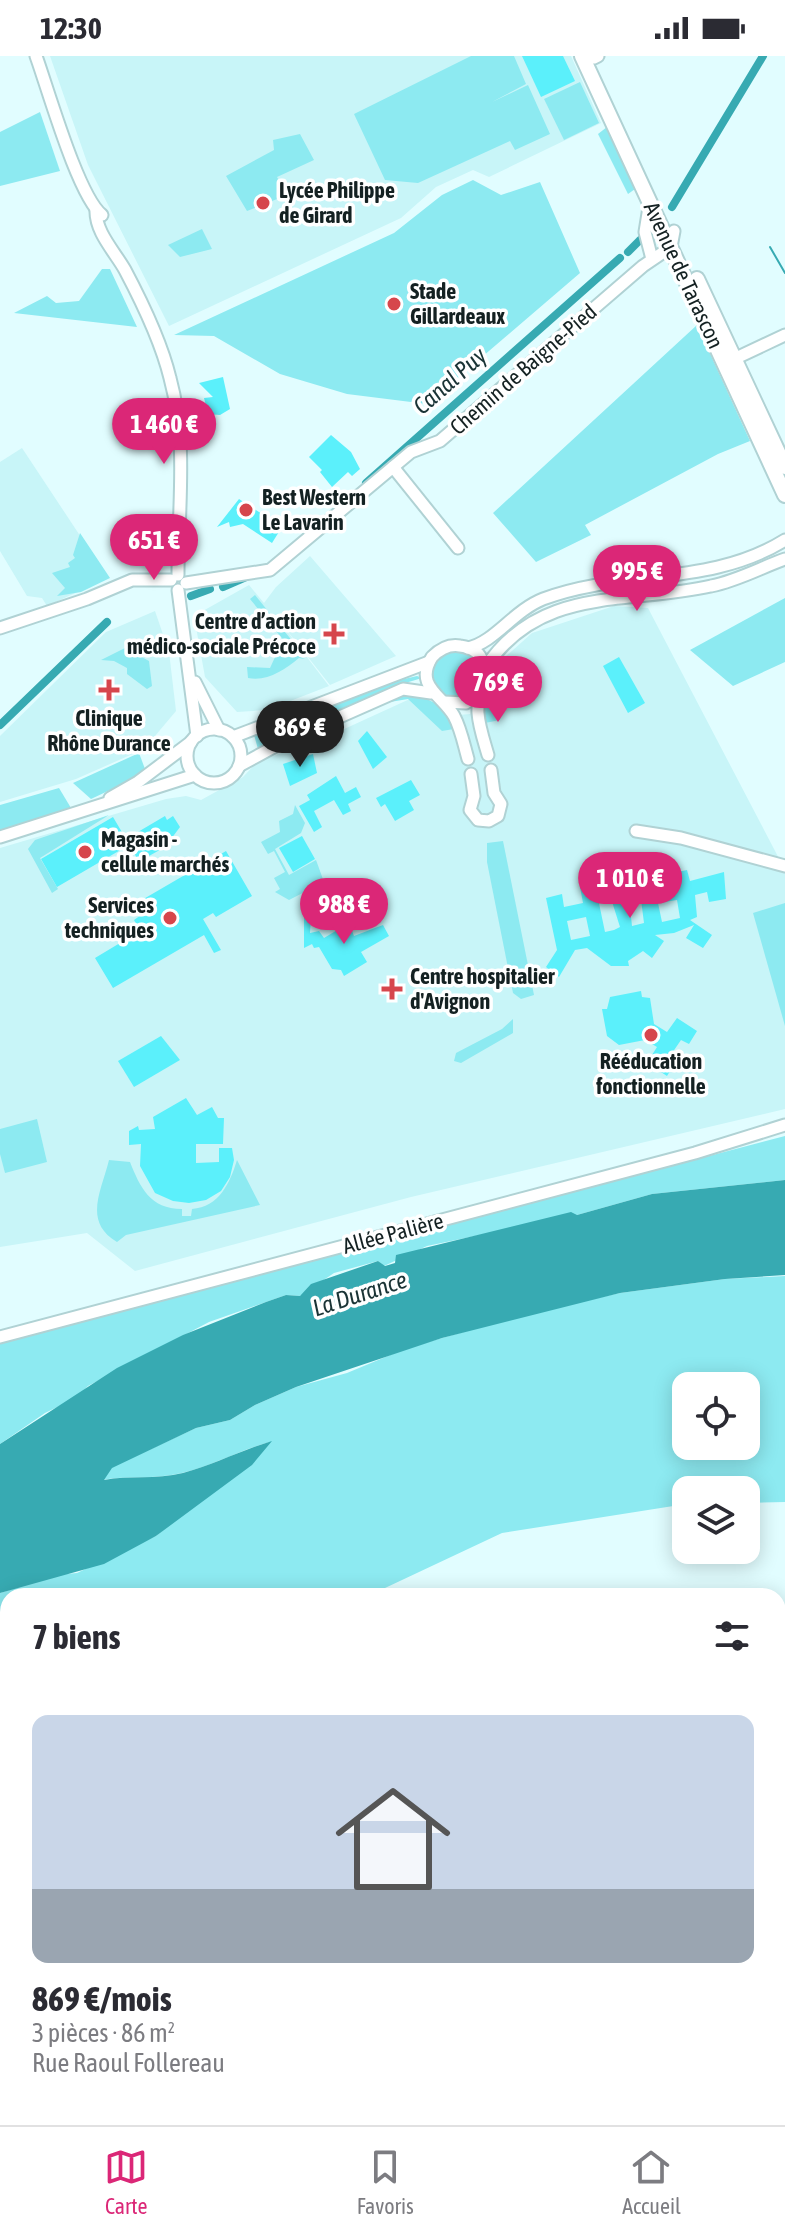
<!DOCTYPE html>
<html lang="fr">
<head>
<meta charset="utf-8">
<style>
  body { margin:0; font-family:"Asap Condensed",sans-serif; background:#f2f2f3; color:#2b2b33; height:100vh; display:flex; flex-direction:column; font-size:30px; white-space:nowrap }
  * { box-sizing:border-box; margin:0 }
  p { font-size:26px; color:#7c7c81 }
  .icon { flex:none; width:44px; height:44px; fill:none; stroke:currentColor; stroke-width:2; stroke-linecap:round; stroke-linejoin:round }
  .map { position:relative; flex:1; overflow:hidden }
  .details { position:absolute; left:0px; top:1532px; width:786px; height:538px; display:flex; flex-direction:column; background:#fff; border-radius:24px 24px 0 0; box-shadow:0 4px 20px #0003 }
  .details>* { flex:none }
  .controls { position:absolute; left:672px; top:1316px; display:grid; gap:16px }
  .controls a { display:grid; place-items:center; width:88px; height:88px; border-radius:16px; background:#fff; box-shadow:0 4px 20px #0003; font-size:40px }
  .price { position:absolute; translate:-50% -68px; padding:0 18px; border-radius:28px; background:#db2777; color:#fff; font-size:26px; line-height:52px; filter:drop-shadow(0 2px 4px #0008) }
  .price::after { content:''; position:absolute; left:50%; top:48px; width:24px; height:18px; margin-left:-12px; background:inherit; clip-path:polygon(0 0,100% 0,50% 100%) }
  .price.selected { background:#222; color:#fff }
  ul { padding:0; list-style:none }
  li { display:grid; align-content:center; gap:16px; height:424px; padding:0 32px }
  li+li { border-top:2px solid #e1e1e2 }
  li span { display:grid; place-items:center; height:248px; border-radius:16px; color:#555 }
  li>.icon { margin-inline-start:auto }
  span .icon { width:144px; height:144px; fill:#fffc; stroke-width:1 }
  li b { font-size:34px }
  h2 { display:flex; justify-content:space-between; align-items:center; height:96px; padding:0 32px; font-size:34px }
  .status { display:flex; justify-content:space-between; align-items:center; height:56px; padding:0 40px; background:#fff; direction:ltr }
  .status svg { height:22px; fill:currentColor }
  .tab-bar { display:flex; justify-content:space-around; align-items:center; height:112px; border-top:2px solid #e1e1e2; background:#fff; font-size:22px; color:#7c7c81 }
  .tab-bar a { display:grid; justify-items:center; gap:4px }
  .tab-bar .selected { color:#db2777 }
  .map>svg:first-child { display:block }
  .built { fill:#c8f5f8 }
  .green { fill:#8deaf1; fill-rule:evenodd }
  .water { fill:#37aab2 }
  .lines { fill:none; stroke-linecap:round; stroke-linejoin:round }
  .stream { stroke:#37aab2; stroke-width:2 }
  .canal { stroke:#37aab2; stroke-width:8 }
  .building { fill:#5bf0fb; fill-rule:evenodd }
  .minor-casing { stroke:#b0d2d4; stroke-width:15 }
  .major-casing { stroke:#b0d2d4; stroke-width:18 }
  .minor { stroke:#fff; stroke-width:11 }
  .major { stroke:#fff; stroke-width:14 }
  .poi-dot { fill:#d6464c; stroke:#fff; stroke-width:3 }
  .labels { text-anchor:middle; stroke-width:7; stroke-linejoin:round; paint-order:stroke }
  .poi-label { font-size:22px; font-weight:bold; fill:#142122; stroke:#fff; text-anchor:start }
  .street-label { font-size:22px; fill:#142122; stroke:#fff }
  .water-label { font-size:24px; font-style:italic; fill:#1a3335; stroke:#fff }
</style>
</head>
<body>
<div class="status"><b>12:30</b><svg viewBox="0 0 49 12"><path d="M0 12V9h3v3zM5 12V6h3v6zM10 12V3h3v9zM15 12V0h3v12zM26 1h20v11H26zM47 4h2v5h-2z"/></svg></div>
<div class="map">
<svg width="785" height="2069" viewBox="0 0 785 2069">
  <rect width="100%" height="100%" fill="#e1fdff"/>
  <!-- built -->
  <g class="built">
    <polygon points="50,0 571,0 601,67 489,121 473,114 436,131 401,162 169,270 88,109"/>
    <polygon points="22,392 108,522 47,550 42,542 27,540 0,495 0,406"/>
    <polygon points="310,500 396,600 330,629 270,553 329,630 267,654 237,656 205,621 194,560 249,529 264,547 276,531"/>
    <polygon points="614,550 648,552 785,814 785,1053 411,1141 135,1215 87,1177 0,1191 0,792 166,743 186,740 201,744 243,721 258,705 318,685 412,642 447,660 470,658 489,643 495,610 532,577"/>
    <polygon points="155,555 169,596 176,655 144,693 76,723 0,746 0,680 106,576"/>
  </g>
  <!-- green -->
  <g class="green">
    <polygon points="471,0 514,0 526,28 492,46 528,29 550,78 515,94 510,85 418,127 385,124 354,58"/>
    <polygon points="580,26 599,67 564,84 544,43"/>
    <polygon points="40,56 60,115 0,130 0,76"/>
    <polygon points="607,71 635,133 628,138 598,78"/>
    <polygon points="300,78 314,104 277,121 287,139 247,155 226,120 274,94 273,84"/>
    <polygon points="473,124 501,139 540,126 580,217 427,348 347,338 280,318 214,280 174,279 394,177 442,139"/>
    <polygon points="202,173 212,193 180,201 168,189"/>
    <polygon points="102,213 110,213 137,271 14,257 47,240 56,247 79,245"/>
    <polygon points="697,269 750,385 718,398 585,469 591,479 536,506 493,457"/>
    <polygon points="80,477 110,522 81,536 57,540 65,532 52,517 70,511 68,507 75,502 73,499"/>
    <path d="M 255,539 L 302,597 L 296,599 L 305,603 L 299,602 C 284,614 267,626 248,622 L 247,611 L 270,612 L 276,599 L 295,598 L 250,543 Z"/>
    <polygon points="785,542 785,606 733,630 690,594"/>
    <polygon points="125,592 149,605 152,630 147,633 127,618 127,612 114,605 101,604"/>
    <circle cx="455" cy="619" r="24"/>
    <polygon points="494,606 507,615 500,664 485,667 483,646"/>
    <polygon points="417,620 422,622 402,628 258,693 254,679 374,630"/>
    <path d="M 401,638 C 428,640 444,647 454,673 L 442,675 L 408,643 L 384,647 Z"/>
    <polygon points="139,697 145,713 127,726 91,743 73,727"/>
    <polygon points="59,732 71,752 0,775 0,749"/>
    <polygon points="295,749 305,767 301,777 275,793 289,819 316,804 324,826 289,844 275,836 280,833 274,822 285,816 274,795 268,798 261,786 280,776 279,765 293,758"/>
    <polygon points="109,759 40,802 58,833 52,837 28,793 35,784"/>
    <polygon points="503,785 534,939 521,943 513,937 487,806 487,787"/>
    <polygon points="785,847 785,970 753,857"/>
    <polygon points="513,963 513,977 461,1007 454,1005 456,997 502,973"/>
    <polygon points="37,1063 47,1106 5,1117 0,1098 0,1073"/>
    <polygon points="785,1080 785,1124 652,1138 577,1159 427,1190 384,1210 378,1205 334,1217 300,1240 286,1239 209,1266 88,1330 76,1342 45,1357 0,1388 0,1287"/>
    <path d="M 109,1104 L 130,1106 C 140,1131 150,1153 182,1153 L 182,1160 L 191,1160 L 192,1153 C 219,1151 230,1127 237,1104 L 260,1149 L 126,1179 L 117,1186 C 83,1166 101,1136 109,1104 Z"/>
    <path d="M 785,1220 L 785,1446 L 746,1447 L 746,1434 L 686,1434 L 686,1448 L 502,1477 L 368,1540 L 8,1540 L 8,1713 L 0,1722 L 0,1537 L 55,1519 L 77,1517 L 156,1480 L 270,1386 C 240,1394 212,1410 182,1417 C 154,1424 128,1419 102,1424 L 112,1411 L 196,1372 L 230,1364 L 255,1349 L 296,1331 L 347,1317 L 407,1292 L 530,1257 L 620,1237 L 725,1223 ZM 686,1330 L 746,1330 L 746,1390 L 686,1390 Z"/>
  </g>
  <!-- water -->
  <path class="water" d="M 785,1124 L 785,1219 L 725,1223 L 620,1237 L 442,1282 L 296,1331 L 255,1349 L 230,1364 L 196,1372 L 112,1412 L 104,1424 C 129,1419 156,1424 183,1417 C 213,1409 242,1394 272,1385 L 252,1409 L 156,1480 L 104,1508 L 0,1537 L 0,1388 L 117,1312 L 183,1279 L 266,1246 L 286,1239 L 300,1240 L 311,1228 L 378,1205 L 385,1210 L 395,1207 L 396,1199 L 571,1156 L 577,1159 L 652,1138 Z"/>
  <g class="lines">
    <!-- stream -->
    <polyline class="stream" points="770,191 785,217"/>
    <!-- canal -->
    <g class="canal">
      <polyline points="672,151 763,0"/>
      <polyline points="628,196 640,184"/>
      <polyline points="366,427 620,202"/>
      <polyline points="223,531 246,521"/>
      <polyline points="191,540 210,533"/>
      <polyline points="0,669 107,566"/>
      <polyline points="778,1666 785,1664"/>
      <polyline points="0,1908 8,1906"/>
    </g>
  </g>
  <!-- building -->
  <g class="building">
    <polygon points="522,0 563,0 575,25 541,41"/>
    <polygon points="223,321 230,353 220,359 208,358 204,342 213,341 199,327"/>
    <polygon points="331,379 351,396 360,413 352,420 348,416 332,431 320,416 322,414 309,401"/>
    <polygon points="239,443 282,471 272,487 243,468 230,471 229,466 217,471"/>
    <polygon points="619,601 645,647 628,657 603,610"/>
    <polygon points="367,675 387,701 373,713 358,685"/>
    <polygon points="313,698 317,717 290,730 283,708"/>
    <polygon points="336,720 345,737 356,731 361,741 348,748 351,755 343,759 334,744 314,755 322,771 314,776 299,750 310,744 307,739"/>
    <polygon points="411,724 420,739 409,745 414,754 395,765 385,748 381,751 376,742"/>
    <polygon points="165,760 167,764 173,760 180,771 165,791 149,800 146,797 137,802 129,789 57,831 41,803 113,761 126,783"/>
    <polygon points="302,780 315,803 293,816 279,792"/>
    <polygon points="226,795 252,840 216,861 213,857 203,863 221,894 214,897 204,879 113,932 95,902 140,875 134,864 141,859 135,848"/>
    <path d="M 687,814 L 690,825 L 724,816 L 726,843 L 709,846 L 707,836 L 695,839 L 697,861 L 690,864 L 712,879 L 703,892 L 686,882 L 694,869 L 674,877 L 655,879 L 664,885 L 652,902 L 643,895 L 628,905 L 629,910 L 611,910 L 587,892 L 575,894 L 559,921 L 546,911 L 557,894 L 546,842 L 562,838 L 564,851 L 583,847 L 580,831 L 595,828 L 605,876 L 614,874 L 620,871 L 609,836 L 628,832 L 632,870 L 644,867 L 638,820 L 653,817 L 656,833 L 675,829 L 672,817 ZM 677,844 L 680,862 L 662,866 L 658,847 ZM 586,861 L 590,880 L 571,884 L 567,865 Z"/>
    <polygon points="304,862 311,862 310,877 319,875 324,882 349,867 354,880 383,869 389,880 361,896 367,906 344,920 341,914 332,913 319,891 314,892 312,888 304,892"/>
    <polygon points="641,935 642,941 650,942 654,968 667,976 677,962 697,975 689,988 681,984 668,1003 675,1007 667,1020 647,1007 657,991 645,984 619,989 607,980 602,953 607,953 610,941"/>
    <polygon points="161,980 180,1004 134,1031 118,1005"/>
    <polygon points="186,1042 197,1059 212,1051 218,1062 224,1062 223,1088 196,1088 196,1107 219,1106 219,1092 232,1092 234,1104 230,1121 221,1135 206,1144 189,1147 173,1145 155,1137 140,1110 141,1088 129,1089 129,1075 138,1070 139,1074 155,1073 153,1061"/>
  </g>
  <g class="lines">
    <defs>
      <g id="minor">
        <path d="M 36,0 C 48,33 78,140 102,159"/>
        <polyline points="594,2 598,0"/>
        <polyline points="650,145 645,176 652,203"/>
        <path d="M 96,154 C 95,176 115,196 125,214 C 143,248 161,285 170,322 C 188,388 178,452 178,519"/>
        <polyline points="734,303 785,279"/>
        <polyline points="393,411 458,492"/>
        <polyline points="186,527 270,514 411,396 440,385 643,210 671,191 674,175"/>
        <polyline points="178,534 197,680"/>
        <polyline points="0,572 87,543 132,524 171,524"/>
        <path d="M 468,592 C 495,586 513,555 543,543 C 623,513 710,531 785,484"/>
        <path d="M 485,612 C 540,529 626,549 711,530 C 737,525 760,512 785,503"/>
        <polyline points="195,626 219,674"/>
        <polyline points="444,646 466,647 479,638"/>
        <circle cx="214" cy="700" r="27"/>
        <polyline points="233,681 429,606"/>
        <path d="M 468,703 C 464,689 461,673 454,660 C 442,639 414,630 432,601 C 440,593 449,588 460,590 C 500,595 476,634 478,657 C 479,671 484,685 488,699"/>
        <polyline points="239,710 283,686 403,633 431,637"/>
        <polyline points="471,718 474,740 470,754 478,764 489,765 498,760 501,748 494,737 491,714"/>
        <polyline points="110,742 138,726 191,686"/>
        <polyline points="636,775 681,782 785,810"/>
        <polyline points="0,781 195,719"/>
        <polyline points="0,1281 695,1097 785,1069"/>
        <polyline points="268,2062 274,2069"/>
        <polyline points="9,2069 26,2062"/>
      </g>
      <g id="major">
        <polyline points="582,0 785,439"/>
        <polyline points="697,223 785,411"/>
      </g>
    </defs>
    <!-- minor casing -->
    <use href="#minor" class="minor-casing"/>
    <!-- major casing -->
    <use href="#major" class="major-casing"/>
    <!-- minor -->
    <use href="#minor" class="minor"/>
    <!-- major -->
    <use href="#major" class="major"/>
  </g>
  <!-- markers -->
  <g class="poi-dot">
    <circle cx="263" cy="147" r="8"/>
    <circle cx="394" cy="248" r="8"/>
    <circle cx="246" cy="454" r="8"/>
    <path d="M330 566h8v8h8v8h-8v8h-8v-8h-8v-8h8z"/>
    <path d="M105 622h8v8h8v8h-8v8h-8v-8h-8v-8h8z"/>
    <circle cx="85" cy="796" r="8"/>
    <circle cx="170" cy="862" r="8"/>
    <path d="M388 921h8v8h8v8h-8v8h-8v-8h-8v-8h8z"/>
    <circle cx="651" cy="979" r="8"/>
  </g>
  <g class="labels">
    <!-- poi labels -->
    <g class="poi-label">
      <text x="279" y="142">Lycée Philippe<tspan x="279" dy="25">de Girard</tspan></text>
      <text x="410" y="243">Stade<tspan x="410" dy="25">Gillardeaux</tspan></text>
      <text x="262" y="449">Best Western<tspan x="262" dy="25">Le Lavarin</tspan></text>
      <text x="316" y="573" text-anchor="end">Centre d’action<tspan x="316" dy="25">médico-sociale Précoce</tspan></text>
      <text x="109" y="670" text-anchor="middle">Clinique<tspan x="109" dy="25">Rhône Durance</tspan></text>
      <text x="101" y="791">Magasin -<tspan x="101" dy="25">cellule marchés</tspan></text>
      <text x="154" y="857" text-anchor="end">Services<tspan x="154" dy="25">techniques</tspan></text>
      <text x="410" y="928">Centre hospitalier<tspan x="410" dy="25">d'Avignon</tspan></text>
      <text x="651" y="1013" text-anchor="middle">Rééducation<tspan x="651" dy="25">fonctionnelle</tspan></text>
    </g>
    <!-- street labels -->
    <g class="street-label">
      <text transform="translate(684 219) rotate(65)" y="8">Avenue de Tarascon</text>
      <text transform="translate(523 313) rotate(-41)" y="8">Chemin de Baigne-Pied</text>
      <text transform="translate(393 1177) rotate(-15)" y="8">Allée Palière</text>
    </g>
    <!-- water labels -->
    <g class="water-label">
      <text transform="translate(450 325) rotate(-41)" y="8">Canal Puy</text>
      <text transform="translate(360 1238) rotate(-18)" y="8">La Durance</text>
    </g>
  </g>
</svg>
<div class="controls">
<a><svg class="icon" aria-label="locate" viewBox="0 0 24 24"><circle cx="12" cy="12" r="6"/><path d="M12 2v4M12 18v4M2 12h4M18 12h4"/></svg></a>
<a><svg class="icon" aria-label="layers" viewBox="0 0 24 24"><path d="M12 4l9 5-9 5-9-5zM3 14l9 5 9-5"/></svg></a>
</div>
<b class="price" style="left:164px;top:410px">1 460 €</b>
<b class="price" style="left:154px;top:526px">651 €</b>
<b class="price" style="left:637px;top:557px">995 €</b>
<b class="price" style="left:498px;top:668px">769 €</b>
<b class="price selected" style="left:300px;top:713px">869 €</b>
<b class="price" style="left:630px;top:864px">1 010 €</b>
<b class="price" style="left:344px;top:890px">988 €</b>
<section class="details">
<h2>7 biens<svg class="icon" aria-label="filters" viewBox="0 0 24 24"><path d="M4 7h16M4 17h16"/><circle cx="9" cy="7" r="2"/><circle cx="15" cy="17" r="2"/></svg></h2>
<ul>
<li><span style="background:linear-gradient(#c9d6e8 70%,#9aa5b1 0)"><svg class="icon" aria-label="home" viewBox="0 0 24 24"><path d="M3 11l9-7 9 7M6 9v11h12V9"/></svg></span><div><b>869 €/mois</b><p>3 pièces · 86 m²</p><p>Rue Raoul Follereau</p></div></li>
</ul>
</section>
</div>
<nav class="tab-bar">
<a class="selected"><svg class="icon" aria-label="map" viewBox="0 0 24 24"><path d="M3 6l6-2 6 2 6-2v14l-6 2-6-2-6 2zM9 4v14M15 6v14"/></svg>Carte</a>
<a><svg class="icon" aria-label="saved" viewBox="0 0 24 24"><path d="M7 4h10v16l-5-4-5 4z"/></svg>Favoris</a>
<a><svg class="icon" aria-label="home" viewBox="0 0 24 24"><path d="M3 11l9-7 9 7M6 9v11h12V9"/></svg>Accueil</a>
</nav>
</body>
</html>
